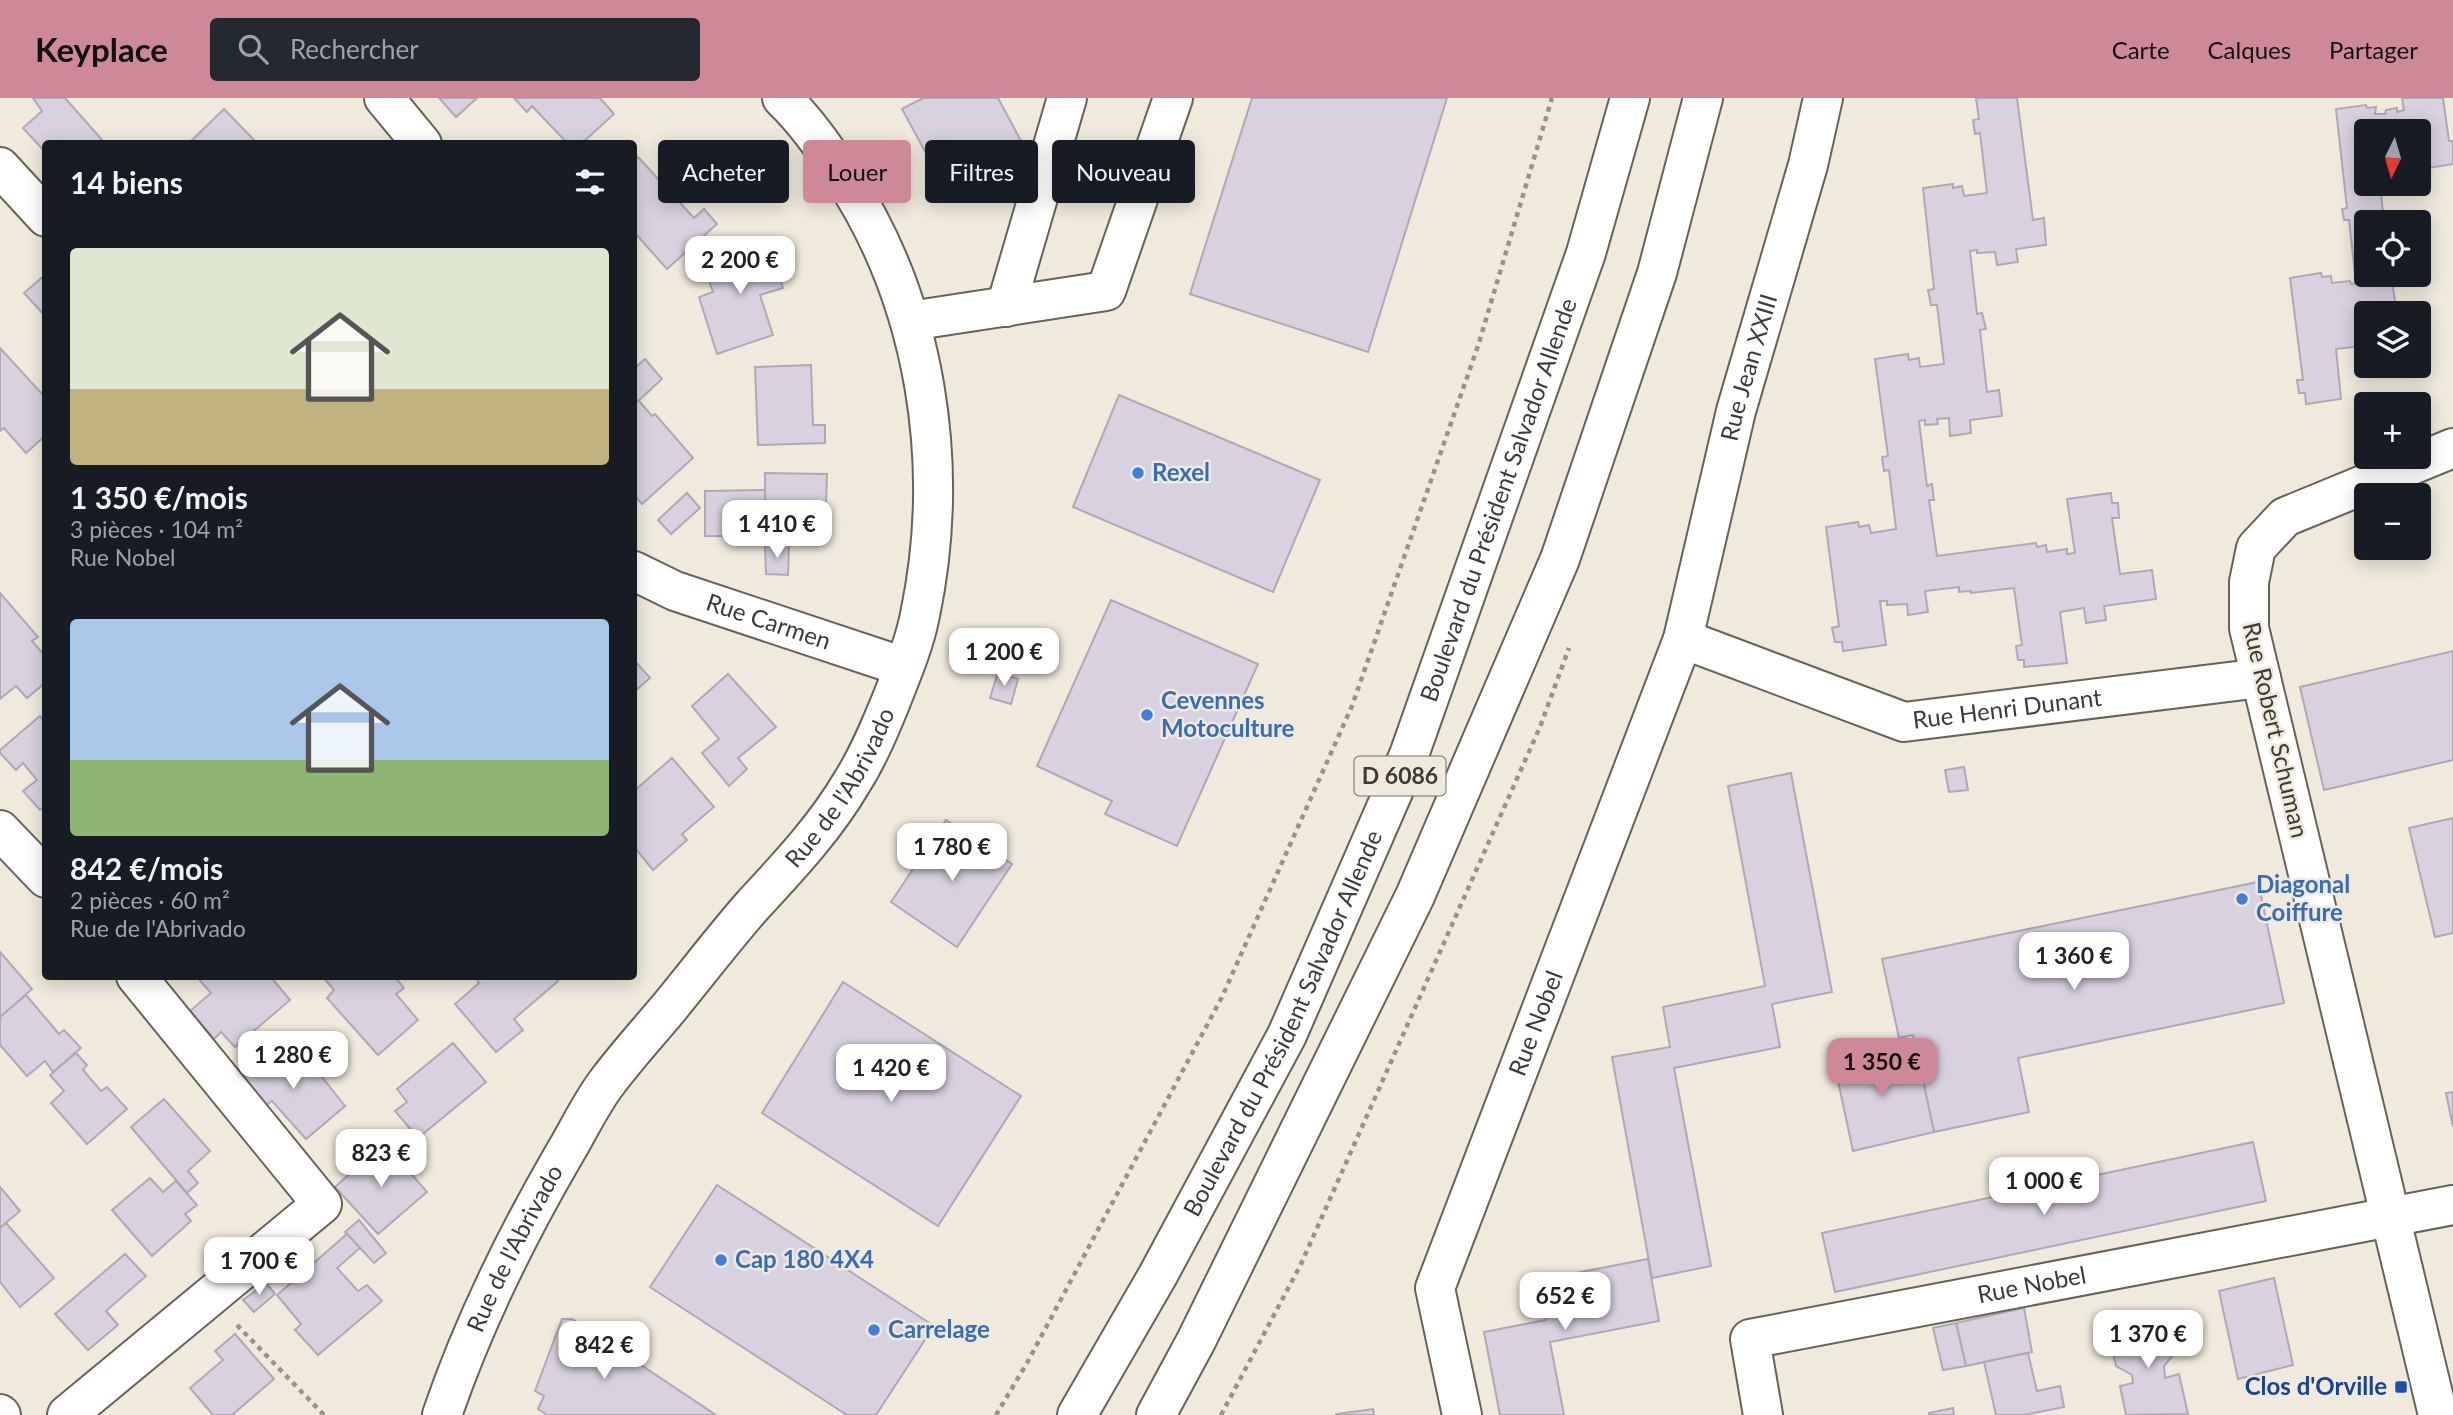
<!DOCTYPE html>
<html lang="fr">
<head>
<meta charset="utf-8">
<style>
  body { margin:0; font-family:Lato,sans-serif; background:#242831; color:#f1f3f6; height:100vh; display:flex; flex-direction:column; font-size:26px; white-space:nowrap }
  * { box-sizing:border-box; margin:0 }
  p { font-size:23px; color:#9ea1a6 }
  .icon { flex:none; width:38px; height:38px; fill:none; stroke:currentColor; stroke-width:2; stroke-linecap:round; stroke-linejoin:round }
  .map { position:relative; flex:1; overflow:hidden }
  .drawer { position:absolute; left:42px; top:42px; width:595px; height:840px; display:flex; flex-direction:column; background:#171b24; border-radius:7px; box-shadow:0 4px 18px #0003 }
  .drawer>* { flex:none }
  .banner { position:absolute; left:658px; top:42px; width:665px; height:63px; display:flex; gap:14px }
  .needle { width:46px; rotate:185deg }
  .buttons { position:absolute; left:2354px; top:21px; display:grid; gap:14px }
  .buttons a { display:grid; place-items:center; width:77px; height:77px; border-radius:7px; background:#171b24; box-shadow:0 4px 18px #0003; font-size:35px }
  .price { position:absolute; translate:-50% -60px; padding:0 16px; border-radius:14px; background:#fff; color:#222; font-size:23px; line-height:46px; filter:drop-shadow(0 2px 4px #0008) }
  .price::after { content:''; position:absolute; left:50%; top:42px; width:21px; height:16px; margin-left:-10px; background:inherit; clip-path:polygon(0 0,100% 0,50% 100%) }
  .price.on { background:#ce8999; color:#111 }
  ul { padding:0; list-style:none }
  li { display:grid; align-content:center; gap:14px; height:371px; padding:0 28px }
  li span { display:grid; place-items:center; height:217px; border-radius:7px; color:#555 }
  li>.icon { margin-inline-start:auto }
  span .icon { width:126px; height:126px; fill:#fffc; stroke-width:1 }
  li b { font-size:30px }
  h2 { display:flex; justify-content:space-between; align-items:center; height:84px; padding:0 28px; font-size:30px }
  .tag { padding:0 24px; border-radius:7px; background:#171b24; box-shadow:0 4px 18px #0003; font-size:24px; line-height:63px }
  .tag.on { background:#ce8999; color:#111 }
  header { display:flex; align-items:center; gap:42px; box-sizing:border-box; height:98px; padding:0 35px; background:#ce8999; color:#111 }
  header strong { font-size:33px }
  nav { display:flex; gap:38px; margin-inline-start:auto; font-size:24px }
  .search { width:490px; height:63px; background:#242831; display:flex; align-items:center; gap:18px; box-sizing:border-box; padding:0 24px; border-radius:7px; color:#9ea1a6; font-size:26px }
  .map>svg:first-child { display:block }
  .building { fill:#d8d1df; stroke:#afa8b5; stroke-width:2 }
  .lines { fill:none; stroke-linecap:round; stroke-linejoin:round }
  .minor-casing { stroke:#686357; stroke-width:42 }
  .major-casing { stroke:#686357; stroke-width:42 }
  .path { stroke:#979389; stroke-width:4.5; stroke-dasharray:5 5; stroke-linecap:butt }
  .minor { stroke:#fff; stroke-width:38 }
  .major { stroke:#fff; stroke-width:38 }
  .shop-dot { fill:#3f7fe0; stroke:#f0eadc; stroke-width:2.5 }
  .transit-dot { fill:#1a4fb4; stroke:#f0eadc; stroke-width:2.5 }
  .labels { text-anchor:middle; stroke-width:5; stroke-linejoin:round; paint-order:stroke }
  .shield { fill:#f0eadc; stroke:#737067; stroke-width:2 }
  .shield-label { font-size:23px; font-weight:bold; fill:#3d3b35 }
  .street-label { font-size:24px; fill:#3d3b35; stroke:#f0eadc }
  .shop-label { font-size:24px; font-weight:bold; fill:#366cbe; stroke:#f0eadc; text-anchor:start }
  .transit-label { font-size:24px; font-weight:bold; fill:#164399; stroke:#f0eadc; text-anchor:end }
</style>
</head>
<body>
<header>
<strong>Keyplace</strong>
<div class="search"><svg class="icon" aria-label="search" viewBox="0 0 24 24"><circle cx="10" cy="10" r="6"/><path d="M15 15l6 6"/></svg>Rechercher</div>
<nav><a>Carte</a><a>Calques</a><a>Partager</a></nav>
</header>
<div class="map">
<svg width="2453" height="1317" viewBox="0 0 2453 1317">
  <rect width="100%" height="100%" fill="#f0eadc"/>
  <!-- building -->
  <g class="building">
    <polygon points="33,0 65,0 103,43 100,46 46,46 46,55 23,30 42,13"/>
    <polygon points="439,0 477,0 456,19"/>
    <polygon points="514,0 600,0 614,16 581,46 568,46 532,8 527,14"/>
    <polygon points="923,0 998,0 1028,56 949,98 902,11"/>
    <polygon points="1252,0 1447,0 1368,254 1190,196"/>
    <polygon points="1976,0 2017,0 2033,122 2044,120 2046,147 2016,151 2018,164 1997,167 1995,154 1977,155 1977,152 1970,153 1977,216 1982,215 1986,231 1980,232 1987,294 1999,292 2002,318 1970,322 1971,335 1950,338 1949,320 1937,321 1938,326 1925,327 1925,322 1919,323 1927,388 1932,386 1934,402 1929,402 1937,458 2036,445 2037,449 2046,447 2047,454 2067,451 2067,456 2075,455 2067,401 2111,395 2112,405 2118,405 2119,420 2112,420 2120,476 2152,472 2156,501 2104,508 2106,522 2086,525 2084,510 2060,514 2067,565 2024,569 2024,562 2018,562 2016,548 2022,547 2014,490 1971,495 1971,493 1959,494 1959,489 1925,493 1928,514 1908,517 1907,506 1887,507 1887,503 1880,503 1886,547 1843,553 1842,544 1835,544 1832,530 1839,528 1826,429 1858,424 1859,429 1869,427 1871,435 1896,431 1889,372 1884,373 1882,359 1888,358 1875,261 1908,256 1909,262 1919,260 1920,269 1944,266 1937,207 1931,207 1928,192 1934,191 1923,90 1953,86 1953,90 1962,88 1964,98 1987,95 1980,35 1975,36 1973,22 1979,21"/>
    <polygon points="2402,0 2443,0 2449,43 2453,43 2453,66 2428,70 2428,83 2418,85 2418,33 2366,33 2366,86 2380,86 2384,124 2366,124 2366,177 2391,177 2397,215 2366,215 2366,262 2362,262 2360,248 2336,251 2341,301 2306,306 2305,295 2299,295 2297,282 2303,282 2290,180 2321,175 2322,179 2331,178 2332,185 2350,183 2351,186 2356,185 2349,122 2344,122 2342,111 2347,110 2336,11 2366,7 2367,10 2376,9 2375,16 2385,16 2386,12 2397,10 2397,14 2404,12"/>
    <polygon points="224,11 258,46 188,46"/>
    <polygon points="638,59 694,120 704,111 717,126 667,171 634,134 634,64"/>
    <polygon points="768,143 783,190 760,197 773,237 717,256 699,199 713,194 703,165"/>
    <polygon points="46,176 46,219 24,195"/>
    <polygon points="0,250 42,296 46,293 46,337 26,355 4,330 0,333"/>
    <polygon points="645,261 662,281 634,307 634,268 635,270"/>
    <polygon points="811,267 813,327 825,327 825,345 758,347 755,269"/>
    <polygon points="1119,297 1320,382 1273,494 1073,409"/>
    <polygon points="638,302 652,318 655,316 693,360 642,406 634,397 634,307"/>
    <polygon points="765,375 827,376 825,433 765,431"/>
    <polygon points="765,392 766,438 705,438 705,393"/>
    <polygon points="687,395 700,410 671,436 658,422"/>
    <polygon points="765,447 789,447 788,477 766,476"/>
    <polygon points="0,495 38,539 32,543 46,559 46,584 27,600 16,588 0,601"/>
    <polygon points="1111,502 1258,566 1177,748 1105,716 1112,703 1037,668"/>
    <polygon points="2453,553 2453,662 2324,692 2300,589"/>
    <polygon points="634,562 650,580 634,594"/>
    <polygon points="998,574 1018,581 1011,606 990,600"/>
    <polygon points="728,576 776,629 738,660 747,671 729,688 702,655 719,641 692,608"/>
    <polygon points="40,618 46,625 46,708 40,712 23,693 37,682 23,665 16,672 0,655 0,652"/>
    <polygon points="672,660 714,709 682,736 687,742 653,772 634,749 634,693"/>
    <polygon points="1964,669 1968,692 1949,694 1945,672"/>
    <polygon points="1791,675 1832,894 1772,906 1780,949 1674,970 1711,1168 1652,1180 1612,959 1670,949 1663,909 1765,888 1728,688"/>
    <polygon points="2453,720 2453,835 2435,839 2409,730"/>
    <polygon points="946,722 1012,766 957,849 891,804"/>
    <polygon points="2258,784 2284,905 2018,960 2029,1014 1934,1034 1913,937 1899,940 1882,861"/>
    <polygon points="0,854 32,891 1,919 0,918"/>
    <polygon points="196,878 270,878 290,902 235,949 221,934 214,941 190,913 211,895"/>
    <polygon points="322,878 394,878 404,890 396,896 418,922 378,957 327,900 334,892"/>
    <polygon points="474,878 554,878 558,883 514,921 523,932 496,954 455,906 479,885"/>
    <polygon points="843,884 1021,998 938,1128 762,1015"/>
    <polygon points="26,897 59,936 64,932 81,950 53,974 45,963 27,978 0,947 0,919"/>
    <polygon points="453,945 486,984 418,1040 395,1013 407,1004 397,991"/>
    <polygon points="1862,949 1866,965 1917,954 1934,1034 1853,1053 1832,955"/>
    <polygon points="267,952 283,970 302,954 345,1008 306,1041 272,1003 265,1008 238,978"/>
    <polygon points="76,955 87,967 83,972 101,993 107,989 127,1011 87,1046 51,1005 64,993 50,977"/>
    <polygon points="2453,994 2453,1029 2446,995"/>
    <polygon points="164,1001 210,1053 188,1073 198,1085 187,1095 131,1029"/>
    <polygon points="2253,1044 2266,1103 1835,1194 1822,1135"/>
    <polygon points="384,1045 427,1094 378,1136 335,1089"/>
    <polygon points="150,1080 163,1094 176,1083 197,1107 185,1116 191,1123 152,1158 112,1112"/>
    <polygon points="717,1087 934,1228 876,1317 847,1317 650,1189"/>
    <polygon points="0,1089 20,1113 0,1130"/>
    <polygon points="359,1122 386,1155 374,1165 345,1134"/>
    <polygon points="6,1125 54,1180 20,1209 0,1184 0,1130"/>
    <polygon points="347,1136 360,1150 337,1170 358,1193 367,1187 382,1203 318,1257 295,1232 301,1226 277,1197"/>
    <polygon points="125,1156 146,1178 106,1213 118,1227 88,1252 55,1216"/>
    <polygon points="1648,1161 1659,1223 1550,1244 1564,1317 1500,1317 1484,1234 1546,1222 1539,1182"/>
    <polygon points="2274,1180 2293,1267 2238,1281 2219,1193"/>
    <polygon points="266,1185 275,1196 254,1214 243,1202"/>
    <polygon points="2024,1210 2032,1254 1966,1268 1956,1225"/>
    <polygon points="2149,1219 2171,1238 2174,1256 2164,1268 2165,1280 2179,1276 2188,1316 2126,1317 2120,1288 2133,1285 2132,1277 2116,1268 2112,1250 2126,1224"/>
    <polygon points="562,1221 572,1221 716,1317 547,1317 538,1311 544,1298 535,1293"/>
    <polygon points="1956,1225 1966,1268 1943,1272 1933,1230"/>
    <polygon points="235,1236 274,1281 232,1317 213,1317 190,1290 223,1262 215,1253"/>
    <polygon points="2028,1255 2037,1293 2060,1288 2064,1309 2024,1317 1996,1317 1984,1264"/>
    <polygon points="1953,1310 1954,1317 1929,1317 1929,1315"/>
    <polygon points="1373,1311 1374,1317 1336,1317 1336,1316"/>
  </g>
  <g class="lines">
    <defs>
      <g id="minor">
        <polyline points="384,0 422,46"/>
        <polyline points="0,69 46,119"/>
        <polyline points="1006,209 1067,0"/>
        <polyline points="910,223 1106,193 1173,0"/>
        <path id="s1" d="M 634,473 L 675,493 L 904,569"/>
        <path id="s2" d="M 1683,541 L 1904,624 L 2261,580"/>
        <polyline points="0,732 46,780"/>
        <polyline points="0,1316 1,1317"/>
        <polyline points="67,1317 322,1106 136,878"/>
        <path id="s3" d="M 442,1317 C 473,1226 515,1141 563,1058 C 577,1035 589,1009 605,987 C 624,961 646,937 667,912 C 696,877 723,841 753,807 C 789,768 825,730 852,684 C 868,659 880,630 891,603 C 902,575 914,547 920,517 C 951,368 927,205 842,77 C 825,50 806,23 782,0"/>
        <path id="s4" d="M 1462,1317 L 1435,1190 L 1683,541 L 1736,313 L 1808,67 L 1823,0"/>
        <path id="s5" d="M 1763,1317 L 1750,1241 L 2453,1107"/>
        <polyline points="2438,1317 2249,530 2249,484 2256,450 2285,419 2453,350"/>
      </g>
      <g id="major">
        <path id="s6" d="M 1077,1317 L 1158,1177 L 1287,937 L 1409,657 L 1586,155 L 1630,0"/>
        <polyline points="1156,1317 1196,1243 1415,798 1560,461 1657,175 1703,0"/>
      </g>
    </defs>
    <!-- minor casing -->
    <use href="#minor" class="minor-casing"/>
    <!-- major casing -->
    <use href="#major" class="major-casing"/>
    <!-- path -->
    <g class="path">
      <polyline points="237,1227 324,1317"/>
      <polyline points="996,1317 1027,1265 1222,899 1352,608 1478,248 1552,0"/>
      <polyline points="1221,1317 1301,1166 1540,629 1569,550"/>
    </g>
    <!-- minor -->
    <use href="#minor" class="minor"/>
    <!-- major -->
    <use href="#major" class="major"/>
  </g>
  <!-- markers -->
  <g class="shop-dot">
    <circle cx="1138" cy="375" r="7"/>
    <circle cx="1147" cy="617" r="7"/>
    <circle cx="2242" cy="801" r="7"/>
    <circle cx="721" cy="1162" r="7"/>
    <circle cx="874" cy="1232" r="7"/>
  </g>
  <rect class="transit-dot" x="2394" y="1282" width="14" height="14" rx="3.5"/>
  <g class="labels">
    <!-- shield labels -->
    <rect class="shield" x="1354.5" y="658.5" width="91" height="39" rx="5"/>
    <g class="shield-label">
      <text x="1400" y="686">D 6086</text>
    </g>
    <!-- street labels -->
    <g class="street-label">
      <text dy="8" stroke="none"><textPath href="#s4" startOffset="1104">Rue Jean XXIII</textPath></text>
      <text dy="8" stroke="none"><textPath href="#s6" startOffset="1010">Boulevard du Président Salvador Allende</textPath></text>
      <text dy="8" stroke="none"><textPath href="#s1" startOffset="144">Rue Carmen</textPath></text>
      <text dy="8" stroke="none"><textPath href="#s2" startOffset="340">Rue Henri Dunant</textPath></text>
      <text transform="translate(2275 632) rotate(77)" y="8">Rue Robert Schuman</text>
      <text dy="8" stroke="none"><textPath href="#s3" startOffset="749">Rue de l'Abrivado</textPath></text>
      <text dy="8" stroke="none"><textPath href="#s6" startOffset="443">Boulevard du Président Salvador Allende</textPath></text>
      <text dy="8" stroke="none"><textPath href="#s4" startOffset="413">Rue Nobel</textPath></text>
      <text dy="8" stroke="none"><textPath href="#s3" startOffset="182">Rue de l'Abrivado</textPath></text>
      <text dy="8" stroke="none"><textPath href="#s5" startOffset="364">Rue Nobel</textPath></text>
    </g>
    <!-- shop labels -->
    <g class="shop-label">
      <text x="1152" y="383">Rexel</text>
      <text x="1161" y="611">Cevennes<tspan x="1161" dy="28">Motoculture</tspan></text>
      <text x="2256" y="795">Diagonal<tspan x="2256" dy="28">Coiffure</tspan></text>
      <text x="735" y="1170">Cap 180 4X4</text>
      <text x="888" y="1240">Carrelage</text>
    </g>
    <!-- transit labels -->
    <g class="transit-label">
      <text x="2387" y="1297">Clos d'Orville</text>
    </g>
  </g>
</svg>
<div class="buttons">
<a><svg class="needle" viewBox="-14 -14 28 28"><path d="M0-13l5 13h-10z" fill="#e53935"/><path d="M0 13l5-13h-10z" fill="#9ea1a6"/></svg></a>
<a><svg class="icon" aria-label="locate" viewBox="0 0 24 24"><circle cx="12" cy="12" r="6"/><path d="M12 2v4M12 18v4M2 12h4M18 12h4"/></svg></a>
<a><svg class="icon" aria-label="layers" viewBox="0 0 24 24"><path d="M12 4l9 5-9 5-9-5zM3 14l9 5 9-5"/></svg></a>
<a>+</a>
<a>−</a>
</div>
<b class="price" style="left:740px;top:198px">2 200 €</b>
<b class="price" style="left:777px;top:462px">1 410 €</b>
<b class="price" style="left:1004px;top:590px">1 200 €</b>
<b class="price" style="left:952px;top:785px">1 780 €</b>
<b class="price" style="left:2074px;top:894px">1 360 €</b>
<b class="price" style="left:293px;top:993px">1 280 €</b>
<b class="price on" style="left:1882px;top:1000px">1 350 €</b>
<b class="price" style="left:891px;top:1006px">1 420 €</b>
<b class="price" style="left:381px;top:1091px">823 €</b>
<b class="price" style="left:2044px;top:1119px">1 000 €</b>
<b class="price" style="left:259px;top:1199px">1 700 €</b>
<b class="price" style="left:1565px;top:1234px">652 €</b>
<b class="price" style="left:2148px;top:1272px">1 370 €</b>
<b class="price" style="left:604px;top:1283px">842 €</b>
<div class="banner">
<a class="tag">Acheter</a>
<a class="tag on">Louer</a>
<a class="tag">Filtres</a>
<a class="tag">Nouveau</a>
</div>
<section class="drawer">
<h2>14 biens<svg class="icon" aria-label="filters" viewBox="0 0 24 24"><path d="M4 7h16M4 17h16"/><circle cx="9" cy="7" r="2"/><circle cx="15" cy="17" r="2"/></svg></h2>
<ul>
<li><span style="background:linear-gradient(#dfe7d0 65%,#c2b280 0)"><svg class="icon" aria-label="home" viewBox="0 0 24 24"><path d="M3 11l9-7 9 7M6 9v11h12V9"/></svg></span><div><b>1 350 €/mois</b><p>3 pièces · 104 m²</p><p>Rue Nobel</p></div></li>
<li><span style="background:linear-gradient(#a9c7e8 65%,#8fb573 0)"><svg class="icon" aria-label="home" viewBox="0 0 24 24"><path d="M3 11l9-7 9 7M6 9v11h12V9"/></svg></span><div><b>842 €/mois</b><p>2 pièces · 60 m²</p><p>Rue de l'Abrivado</p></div></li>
</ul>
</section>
</div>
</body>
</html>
